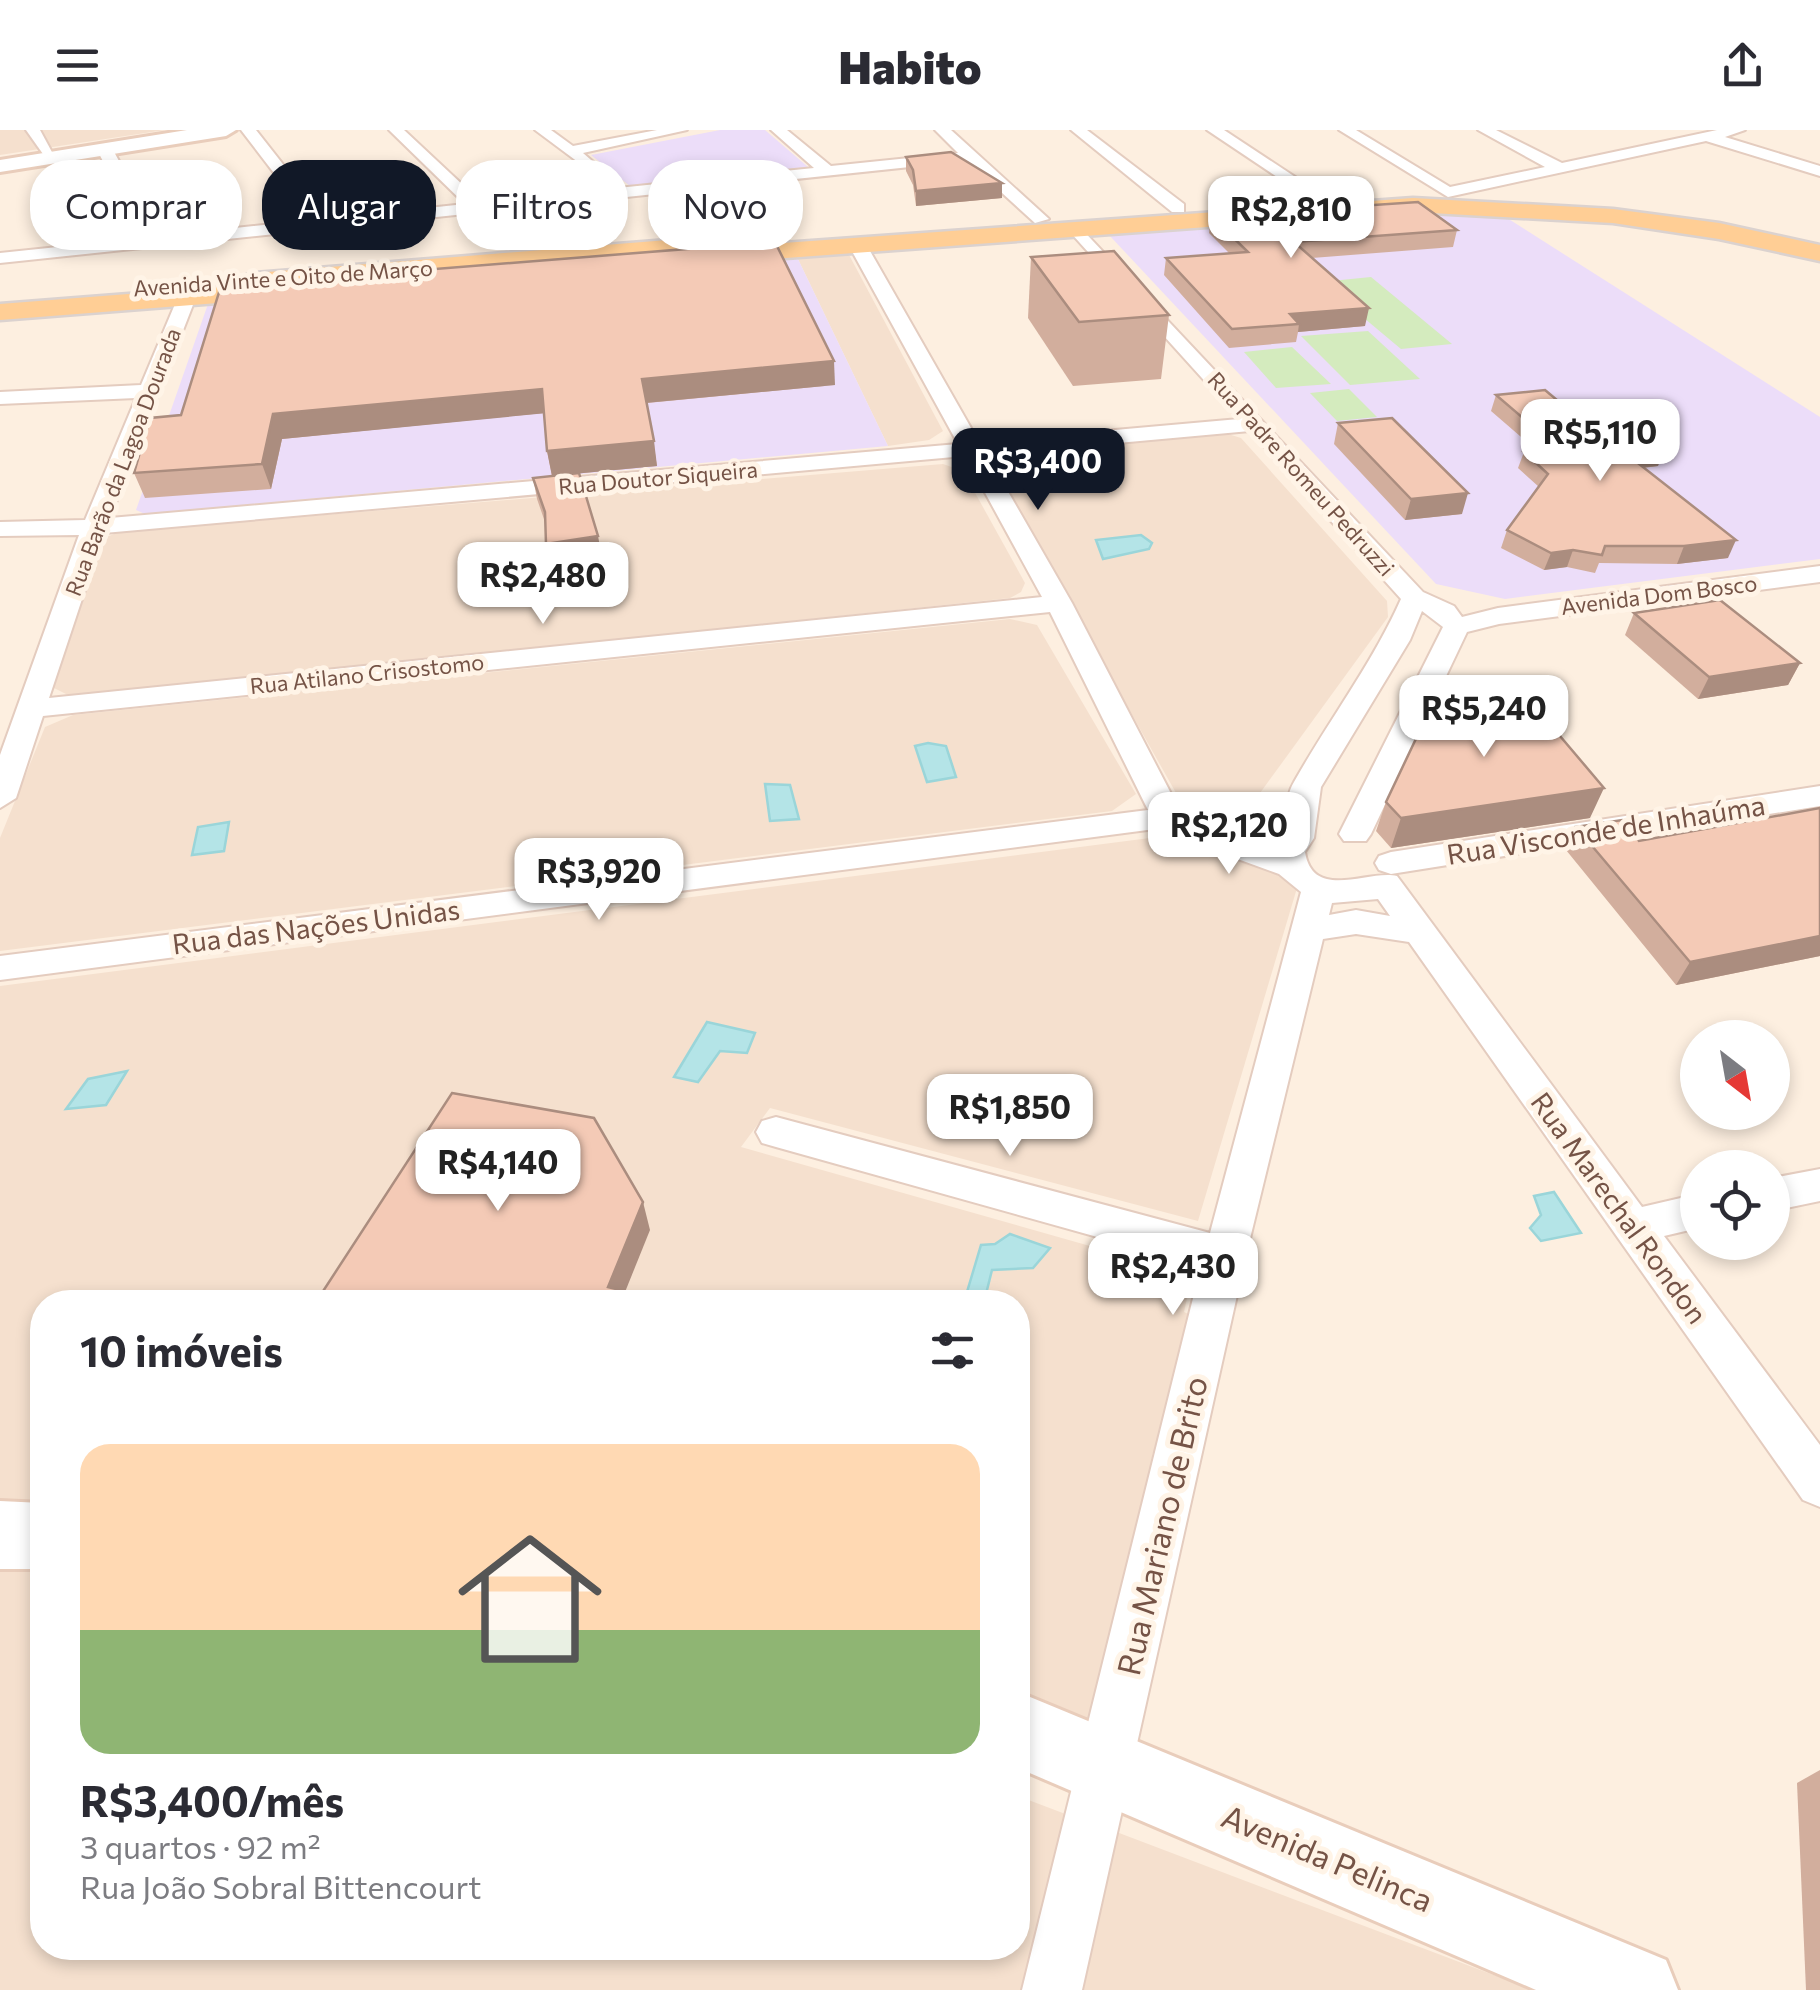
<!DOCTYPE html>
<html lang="pt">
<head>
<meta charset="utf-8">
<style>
  body { margin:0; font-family:Commissioner,sans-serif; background:#f2f2f3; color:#2b2b33; height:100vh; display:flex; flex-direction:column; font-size:38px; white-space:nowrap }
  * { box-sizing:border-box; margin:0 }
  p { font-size:32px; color:#7c7c81 }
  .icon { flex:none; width:55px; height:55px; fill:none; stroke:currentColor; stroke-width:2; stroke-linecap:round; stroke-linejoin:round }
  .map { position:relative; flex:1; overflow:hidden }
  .panel { position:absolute; left:30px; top:1160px; width:1000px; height:670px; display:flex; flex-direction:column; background:#fff; border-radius:40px; box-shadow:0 5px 15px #0003 }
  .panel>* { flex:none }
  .guide { position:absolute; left:30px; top:30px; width:1000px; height:90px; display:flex; gap:20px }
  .needle { width:65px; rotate:149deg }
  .fabs { position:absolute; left:1680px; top:890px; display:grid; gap:20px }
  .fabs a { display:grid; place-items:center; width:110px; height:110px; border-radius:50%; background:#fff; box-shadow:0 5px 15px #0003; font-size:50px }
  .price { position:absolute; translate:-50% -85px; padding:0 22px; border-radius:20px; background:#fff; color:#222; font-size:32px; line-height:65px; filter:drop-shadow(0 2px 5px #0008) }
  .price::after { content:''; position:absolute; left:50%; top:60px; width:30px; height:22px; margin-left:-15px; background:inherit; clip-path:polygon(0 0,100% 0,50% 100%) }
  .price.current { background:#111827; color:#fff }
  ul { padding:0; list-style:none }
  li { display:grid; align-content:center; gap:20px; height:530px; padding:0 50px }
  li+li { border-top:2px solid #e1e1e2 }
  li span { display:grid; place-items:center; height:310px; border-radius:30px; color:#555 }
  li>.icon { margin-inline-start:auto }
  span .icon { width:180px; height:180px; fill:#fffc; stroke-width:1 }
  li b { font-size:42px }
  h2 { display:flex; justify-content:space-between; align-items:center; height:120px; padding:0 50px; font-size:42px }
  .tag { padding:0 35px; border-radius:40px; background:#fff; box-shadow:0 5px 15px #0003; font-size:35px; line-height:90px }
  .tag.current { background:#111827; color:#fff }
  header { display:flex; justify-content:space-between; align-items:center; height:130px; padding:0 50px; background:#fff; font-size:45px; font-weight:800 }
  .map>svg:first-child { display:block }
  .residential { fill:#f5e0ce }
  .education { fill:#ecddf9 }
  .green { fill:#d4ebbe }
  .water { fill:#b4e4e7; stroke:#9ad5d9; stroke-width:2.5 }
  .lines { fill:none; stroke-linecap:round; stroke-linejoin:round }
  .street-casing { stroke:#e4ccbf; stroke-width:4 }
  .secondary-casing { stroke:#e9cdbb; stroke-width:6 }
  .primary-casing { stroke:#dbd2cf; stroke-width:5 }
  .street { fill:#fff; fill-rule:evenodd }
  .secondary { fill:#fff; fill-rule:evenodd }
  .primary { fill:#ffce95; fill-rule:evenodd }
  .wall { fill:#d2ae9d }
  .shaded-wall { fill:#ab8d7f }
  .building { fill:#f4cab6; stroke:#ab8d7f; stroke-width:2.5 }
  .labels { text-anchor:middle; stroke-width:10; stroke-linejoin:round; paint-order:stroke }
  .far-street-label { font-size:22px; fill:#755346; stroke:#fff4e7 }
  .street-label { font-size:28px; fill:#755346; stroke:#fff4e7 }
  .near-street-label { font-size:32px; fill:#755346; stroke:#fff4e7 }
</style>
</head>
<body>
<header><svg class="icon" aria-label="menu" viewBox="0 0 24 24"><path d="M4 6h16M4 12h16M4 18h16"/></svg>Habito<svg class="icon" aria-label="share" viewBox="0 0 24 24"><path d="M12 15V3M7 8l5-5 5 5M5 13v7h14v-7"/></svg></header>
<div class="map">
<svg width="1820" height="1860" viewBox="0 0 1820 1860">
  <rect width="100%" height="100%" fill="#fdefe0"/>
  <!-- residential -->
  <g class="residential">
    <polygon points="0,0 165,0 0,25"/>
    <polygon points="848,123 943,301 929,310 888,316 797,127"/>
    <polygon points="1228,304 1241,308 1387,471 1388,487 1247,681 1227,688 1207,688 1185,679 987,327"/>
    <polygon points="943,334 963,341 1025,453 1021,462 1010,468 72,567 52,557 99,410 119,402"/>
    <polygon points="1010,489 1037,495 1136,664 1112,681 0,821 0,708 45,597 73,585"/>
    <polygon points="1173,705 1275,744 1297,758 1198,1091 770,978 741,1017 1192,1145 1184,1182 1199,1189 1163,1323 1153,1323 1083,1641 1018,1618 1018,1172 42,1172 42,1398 0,1396 0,856"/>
    <polygon points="0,1430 42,1431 42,1818 1018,1818 1018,1666 1068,1685 1023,1860 0,1860"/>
    <polygon points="1106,1698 1533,1860 1065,1860"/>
  </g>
  <!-- education -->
  <g class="education">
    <polygon points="720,0 765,0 808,37 630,56 591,25"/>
    <polygon points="1461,81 1496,81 1820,287 1820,429 1505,469 1436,454 1109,105"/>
    <polygon points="797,127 888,316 145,384 136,380 208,174"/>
  </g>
  <!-- green -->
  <g class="green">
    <polygon points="1371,147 1452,214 1401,219 1321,152"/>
    <polygon points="1368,201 1420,249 1350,255 1301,206"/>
    <polygon points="1292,217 1331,254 1276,258 1244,222"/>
    <polygon points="1349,259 1377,287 1337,291 1310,263"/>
  </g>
  <!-- water -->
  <g class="water">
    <polygon points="1141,405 1152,413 1149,419 1103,429 1096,410"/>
    <polygon points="928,613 946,616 956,647 927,652 915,616"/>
    <polygon points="765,654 790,655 799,689 770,691"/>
    <polygon points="229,692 224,721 192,725 198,697"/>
    <polygon points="707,892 755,903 747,923 720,921 698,952 674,947"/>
    <polygon points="127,941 106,975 66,979 88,949"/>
    <polygon points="1554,1062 1581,1103 1541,1111 1530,1098 1541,1085 1534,1066"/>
    <polygon points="1010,1104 1050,1118 1033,1138 992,1140 984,1172 964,1172 981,1115 995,1114"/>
  </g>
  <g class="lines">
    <defs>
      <g id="street">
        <polygon points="26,0 40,0 53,24 43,24"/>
        <polygon points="241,0 256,0 326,89 465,74 389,0 404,0 481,72 814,38 771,0 787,0 831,36 958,23 935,0 951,0 1049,89 1035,93 967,31 0,133 0,123 144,108 97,20 105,15 113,20 160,106 310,90"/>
        <polygon points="535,0 551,0 573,16 657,0 687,0 583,23 598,36 590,41"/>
        <polygon points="1071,0 1087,0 1184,74 1184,82 1172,82"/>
        <polygon points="1207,0 1224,0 1327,68 1313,71"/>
        <polygon points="1339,0 1356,0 1450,57 1545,37 1478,0 1496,0 1562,33 1717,0 1745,0 1725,7 1820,36 1820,46 1706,11 1448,67"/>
        <path d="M 1076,93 L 1423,462 L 1454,476 L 1462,487 L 1498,478 L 1820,436 L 1820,452 L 1499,494 L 1467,502 L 1371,704 L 1366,711 L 1344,711 L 1339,704 L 1443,497 L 1422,481 L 1410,510 L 1321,657 L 1314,708 L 1305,722 C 1313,772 1369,739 1397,746 L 1642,1077 L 1698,1064 L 1698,1098 L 1664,1106 L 1820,1315 L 1820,1377 L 1803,1370 L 1409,812 L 1356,804 L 1323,809 L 1246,1125 L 1082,1860 L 1022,1860 L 1201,1136 L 776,1017 L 762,1013 L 756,1002 L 762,991 L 776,987 L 1210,1103 L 1301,762 L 1279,744 L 1155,699 L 0,850 L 0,826 L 1148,680 L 1050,482 L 43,586 L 16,668 L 0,678 L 0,625 L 79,405 L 0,406 L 0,392 L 85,390 L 136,268 L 0,274 L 0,262 L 141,255 L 178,167 L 194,163 L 196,167 L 110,388 L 958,314 L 848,114 L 857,109 L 866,114 L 979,312 L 1239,289 L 1070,102 L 1070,94 ZM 1250,301 L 1401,469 C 1372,534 1329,590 1294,652 C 1282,672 1288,699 1275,719 L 1177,685 L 1180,681 L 1072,473 L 987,325 ZM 965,326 L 1042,467 L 49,568 L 104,403 ZM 1378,769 L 1390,786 L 1356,780 L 1329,785 L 1332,773 Z"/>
        <polygon points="1820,656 1820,676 1391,744 1379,740 1375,733 1379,726 1391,722"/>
        <polygon points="1820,1039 1820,1071 1772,1081 1772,1048"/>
      </g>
      <g id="secondary">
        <polygon points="187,0 236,0 226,6 0,42 0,30"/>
        <polygon points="0,1371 42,1373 42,1439 0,1439"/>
        <polygon points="1018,1562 1666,1830 1678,1860 1536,1860 1018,1638"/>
      </g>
      <polygon id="primary" points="1413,68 1613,79 1719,93 1820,115 1820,131 1719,109 1613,93 1413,82 704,134 695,132 693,124 305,155 304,165 294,167 0,190 0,174 244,155 246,145 255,143 743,104 752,107 754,115"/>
    </defs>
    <!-- street casing -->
    <use href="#street" class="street-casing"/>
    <!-- secondary casing -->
    <use href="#secondary" class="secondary-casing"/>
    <!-- primary casing -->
    <use href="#primary" class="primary-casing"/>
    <!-- street -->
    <use href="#street" class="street"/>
    <!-- secondary -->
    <use href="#secondary" class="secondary"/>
    <!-- primary -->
    <use href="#primary" class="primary"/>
  </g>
  <!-- wall -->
  <g class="wall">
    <polygon points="906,27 1002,68 916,76 913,55 906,41"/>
    <polygon points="1211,86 1457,100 1453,117 1312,128 1365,196 1298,202 1296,212 1229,218 1164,145 1166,128 1229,123 1209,103"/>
    <polygon points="1031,127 1169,185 1161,249 1073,256 1028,188"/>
    <polygon points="835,255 647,273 657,336 552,346 547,321 544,283 282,309 271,359 145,368 134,343 150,288"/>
    <polygon points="1496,265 1564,276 1658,336 1643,338 1728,428 1677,434 1599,433 1595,443 1567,437 1544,440 1501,418 1507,400 1539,357 1518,338 1524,322 1536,320 1491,281"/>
    <polygon points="1338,293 1462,384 1405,390 1334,314"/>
    <polygon points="533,348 602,427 550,435 546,414 545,392 537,369"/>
    <polygon points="1634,483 1800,533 1788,555 1698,569 1625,505"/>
    <polygon points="1386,672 1590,688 1391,718 1376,701"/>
    <polygon points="1820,678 1820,826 1676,855 1566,720 1576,697 1639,711"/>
    <polygon points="1820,1640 1820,1860 1806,1860 1797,1653"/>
  </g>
  <!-- shaded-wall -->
  <g class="shaded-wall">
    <polygon points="1002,53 1002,68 916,76 916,61"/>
    <polygon points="1369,178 1365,196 1298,202 1299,194 1290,184"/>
    <polygon points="834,231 835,255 645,273 642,249"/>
    <polygon points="542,259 547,283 282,309 271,359 262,334 273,284"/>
    <polygon points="654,311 657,336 552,346 547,321"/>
    <polygon points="1665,319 1658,336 1619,340 1625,323"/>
    <polygon points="1468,363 1462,384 1405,390 1411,369"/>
    <polygon points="598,406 602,427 550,435 546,414"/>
    <polygon points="1736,410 1728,428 1677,434 1684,416"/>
    <polygon points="1573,420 1567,437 1544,440 1551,423"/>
    <polygon points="1800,533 1788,555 1698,569 1709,547"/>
    <polygon points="1604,658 1590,688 1391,718 1401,688"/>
    <polygon points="1820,806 1820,826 1676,855 1690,832"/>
    <polygon points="643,1072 650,1100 621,1172 608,1157"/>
  </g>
  <!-- building -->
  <g class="building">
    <polygon points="951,22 1002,53 916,61 913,40 906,27"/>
    <polygon points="1418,72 1457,100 1294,112 1369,178 1290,184 1299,194 1232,199 1166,128 1248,122 1211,86"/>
    <polygon points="775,112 834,231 642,249 654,311 547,321 542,259 273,284 262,334 134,343 150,288 181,285 221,156"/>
    <polygon points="1114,121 1169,185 1079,192 1031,127"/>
    <polygon points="1545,260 1564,276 1604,272 1665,319 1625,323 1736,410 1684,416 1605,416 1602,425 1573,420 1551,423 1507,400 1548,344 1524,322 1558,318 1496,265"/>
    <polygon points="1392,288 1468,363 1411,369 1338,293"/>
    <polygon points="579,343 598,406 546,414 545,382 533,348"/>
    <polygon points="1720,470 1800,533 1709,547 1634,483"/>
    <polygon points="1440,558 1549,593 1604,658 1401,688 1386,672"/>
    <polygon points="1820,678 1820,806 1690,832 1576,697 1622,690 1639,711"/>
    <polygon points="452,963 594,988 643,1072 608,1157 672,1172 316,1172"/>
  </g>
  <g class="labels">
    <!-- far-street labels -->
    <g class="far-street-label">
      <text transform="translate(283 148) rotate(-4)" y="8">Avenida Vinte e Oito de Março</text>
      <text transform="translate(123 332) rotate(-69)" y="8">Rua Barão da Lagoa Dourada</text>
      <text transform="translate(1301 344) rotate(48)" y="8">Rua Padre Romeu Pedruzzi</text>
      <text transform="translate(658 348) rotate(-5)" y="8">Rua Doutor Siqueira</text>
      <text transform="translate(1659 465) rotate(-7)" y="8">Avenida Dom Bosco</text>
      <text transform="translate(367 544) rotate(-6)" y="8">Rua Atilano Crisostomo</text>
    </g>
    <!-- street labels -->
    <g class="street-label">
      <text transform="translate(1606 700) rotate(-9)" y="10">Rua Visconde de Inhaúma</text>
      <text transform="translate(316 797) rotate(-7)" y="10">Rua das Nações Unidas</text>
      <text transform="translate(1619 1078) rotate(54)" y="10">Rua Marechal Rondon</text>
    </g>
    <!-- near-street labels -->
    <g class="near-street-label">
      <text transform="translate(1163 1396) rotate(-77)" y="11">Rua Mariano de Brito</text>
      <text transform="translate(1327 1729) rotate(23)" y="11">Avenida Pelinca</text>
    </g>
  </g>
</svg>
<div class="fabs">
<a><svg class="needle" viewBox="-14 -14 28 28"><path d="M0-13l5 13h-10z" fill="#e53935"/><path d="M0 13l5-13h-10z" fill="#7c7c81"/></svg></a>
<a><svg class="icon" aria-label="locate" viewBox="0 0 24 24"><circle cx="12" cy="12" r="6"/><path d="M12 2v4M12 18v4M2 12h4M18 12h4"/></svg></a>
</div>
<b class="price" style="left:1291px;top:131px">R$2,810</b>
<b class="price" style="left:1600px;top:354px">R$5,110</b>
<b class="price current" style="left:1038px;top:383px">R$3,400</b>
<b class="price" style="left:543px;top:497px">R$2,480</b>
<b class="price" style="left:1484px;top:630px">R$5,240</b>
<b class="price" style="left:1229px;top:747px">R$2,120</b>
<b class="price" style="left:599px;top:793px">R$3,920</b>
<b class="price" style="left:1010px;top:1029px">R$1,850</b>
<b class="price" style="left:498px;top:1084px">R$4,140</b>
<b class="price" style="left:1173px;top:1188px">R$2,430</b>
<div class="guide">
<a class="tag">Comprar</a>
<a class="tag current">Alugar</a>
<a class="tag">Filtros</a>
<a class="tag">Novo</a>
</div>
<section class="panel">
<h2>10 imóveis<svg class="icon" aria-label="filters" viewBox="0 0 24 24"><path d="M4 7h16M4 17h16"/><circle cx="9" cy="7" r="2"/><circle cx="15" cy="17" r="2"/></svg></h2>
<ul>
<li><span style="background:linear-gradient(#ffd9b3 60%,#8fb573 0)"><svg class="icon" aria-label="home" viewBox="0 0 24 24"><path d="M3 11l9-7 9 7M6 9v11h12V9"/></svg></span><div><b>R$3,400/mês</b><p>3 quartos · 92 m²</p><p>Rua João Sobral Bittencourt</p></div></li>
</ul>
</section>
</div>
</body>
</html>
